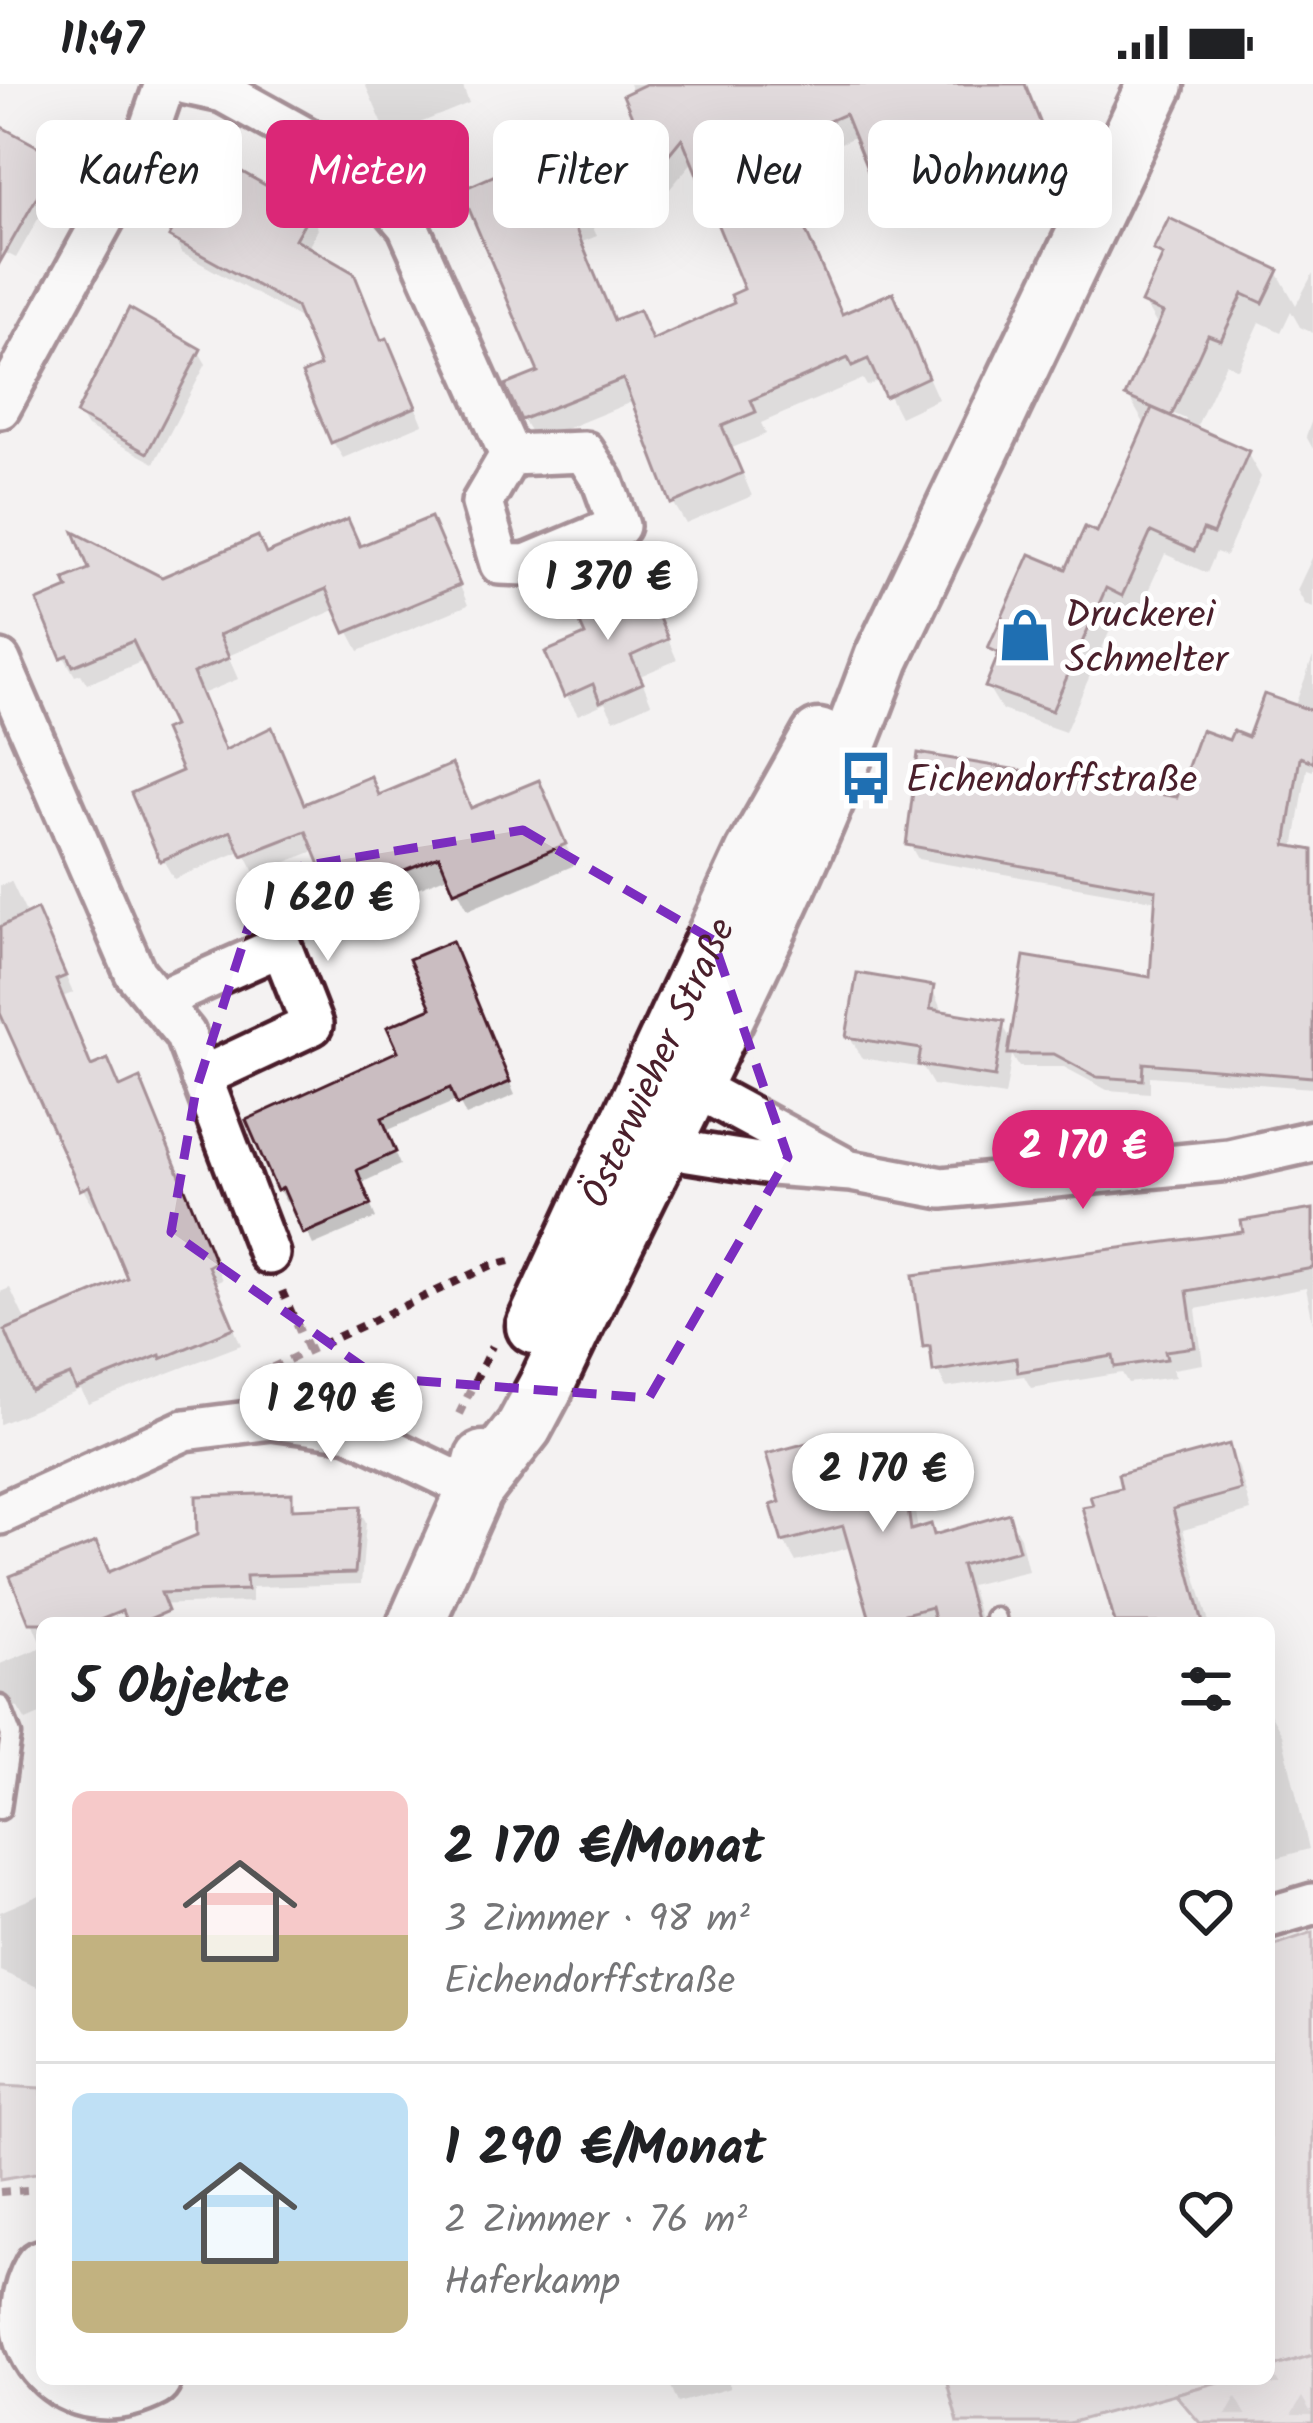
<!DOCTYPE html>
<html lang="de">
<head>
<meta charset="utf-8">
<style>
  body { margin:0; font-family:Kalam,sans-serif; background:#f2f2f2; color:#202124; height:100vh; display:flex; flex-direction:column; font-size:45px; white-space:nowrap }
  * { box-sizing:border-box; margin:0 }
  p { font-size:39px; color:#757577 }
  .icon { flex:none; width:66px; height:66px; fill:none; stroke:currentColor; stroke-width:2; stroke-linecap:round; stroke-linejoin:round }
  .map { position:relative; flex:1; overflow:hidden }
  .drawer { position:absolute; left:36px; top:1533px; width:1239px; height:768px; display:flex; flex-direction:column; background:#fff; border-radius:18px; box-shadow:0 12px 48px #0002 }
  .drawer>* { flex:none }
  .hud { position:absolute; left:36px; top:36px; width:1242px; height:108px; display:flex; gap:24px }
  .price { position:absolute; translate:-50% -102px; padding:0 27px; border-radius:42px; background:#fff; color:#222; font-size:39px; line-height:78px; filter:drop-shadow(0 3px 6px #0008) }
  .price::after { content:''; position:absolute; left:50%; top:72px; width:36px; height:27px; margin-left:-18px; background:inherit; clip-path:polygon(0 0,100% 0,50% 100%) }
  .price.selected { background:#db2777; color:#fff }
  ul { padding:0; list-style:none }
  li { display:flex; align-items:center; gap:36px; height:300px; padding:0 36px }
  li+li { border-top:3px solid #e0e0e0 }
  li span { display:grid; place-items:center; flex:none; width:336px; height:240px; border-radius:18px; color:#555 }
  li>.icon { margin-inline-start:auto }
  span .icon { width:144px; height:144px; fill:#fffc; stroke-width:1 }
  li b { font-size:51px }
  h2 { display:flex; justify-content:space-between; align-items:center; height:144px; padding:0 36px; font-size:51px }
  .chip { padding:0 42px; border-radius:18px; background:#fff; box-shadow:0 12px 48px #0002; font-size:42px; line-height:108px }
  .chip.selected { background:#db2777; color:#fff }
  .status { display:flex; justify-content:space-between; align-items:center; height:84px; padding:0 60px; background:#fff; direction:ltr }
  .status svg { height:33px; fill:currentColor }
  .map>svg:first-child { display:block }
  .green { fill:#dbd2d5; stroke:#927880; stroke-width:3 }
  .forest { fill:url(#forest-firs); stroke:#927880; stroke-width:3 }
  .shadow { fill:#0003; fill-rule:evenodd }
  .building { fill:#cabdc1; stroke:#4a1f2b; stroke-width:3 }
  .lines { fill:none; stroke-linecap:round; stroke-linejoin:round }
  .lane-casing { stroke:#4a1f2b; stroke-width:27 }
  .street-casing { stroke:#4a1f2b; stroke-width:48 }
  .secondary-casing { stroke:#4a1f2b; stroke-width:63 }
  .path { stroke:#4a1f2b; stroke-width:8; stroke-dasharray:9 9; stroke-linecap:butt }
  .lane { stroke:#fff; stroke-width:18 }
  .street { stroke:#fff; stroke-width:39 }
  .secondary { stroke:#fff; stroke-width:54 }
  .marked { fill:none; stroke:#7b2cbf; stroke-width:9; stroke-dasharray:24 15; stroke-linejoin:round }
  .labels { text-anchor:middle; stroke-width:10; stroke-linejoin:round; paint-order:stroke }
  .poi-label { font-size:39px; fill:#4a1f2b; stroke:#fff; text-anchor:start }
  .street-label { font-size:39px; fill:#4a1f2b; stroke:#fff }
</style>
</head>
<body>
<div class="status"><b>11:47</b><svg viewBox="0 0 49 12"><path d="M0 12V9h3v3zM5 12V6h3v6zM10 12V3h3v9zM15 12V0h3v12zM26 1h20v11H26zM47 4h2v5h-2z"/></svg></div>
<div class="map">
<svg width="1313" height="2339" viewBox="0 0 1313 2339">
  <defs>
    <pattern id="forest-firs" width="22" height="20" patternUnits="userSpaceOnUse" patternTransform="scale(3)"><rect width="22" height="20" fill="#dbd2d5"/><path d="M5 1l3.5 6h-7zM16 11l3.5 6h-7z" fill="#bdb4b7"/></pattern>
  </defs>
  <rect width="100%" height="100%" fill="#f4f2f2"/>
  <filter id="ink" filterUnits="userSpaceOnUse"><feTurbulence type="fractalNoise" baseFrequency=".00833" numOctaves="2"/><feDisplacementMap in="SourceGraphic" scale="24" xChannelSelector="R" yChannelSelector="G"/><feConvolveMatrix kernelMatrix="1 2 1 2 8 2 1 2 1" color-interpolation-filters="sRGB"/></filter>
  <g filter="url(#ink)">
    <!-- green -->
    <g class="green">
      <polygon points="1313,1848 1313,2271 1269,2284 1269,1863"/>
      <polygon points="0,2002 42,2004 42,2088 0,2095"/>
      <polygon points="946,2295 1229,2295 1069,2339 958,2339"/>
    </g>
    <!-- forest -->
    <polygon class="forest" points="1313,2271 1313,2339 1200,2339 1175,2310 1229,2295 1269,2295 1269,2284"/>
    <!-- shadow -->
    <g class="shadow">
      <polygon points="365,0 462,0 469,19 388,52"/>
      <polygon points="629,0 1027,0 1054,70 913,131 907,120 892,127 857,52 786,82 807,133 801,135 843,233 892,212 938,315 900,333 881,296 867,302 863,295 761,339 766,350 732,364 752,412 686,440 673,418 634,317 536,357 523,335 542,289 547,71 561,96 568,93 597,152 582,158 616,239 638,230 653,259 738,221 748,207 694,76 669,106 627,12 633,9"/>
      <polygon points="0,46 56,76 64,89 16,174 6,169 0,179"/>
      <polygon points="309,129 318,145 307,166 352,191 383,259 386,258 396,274 423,340 343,374 333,358 324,284 305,237 182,169 173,153"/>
      <path d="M 1157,166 L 1277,188 L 1296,221 L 1313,189 L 1313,249 L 1300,243 L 1291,227 L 1281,248 L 1260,238 L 1238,285 L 1226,279 L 1195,346 L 1247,369 L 1261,393 L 1226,472 L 1216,468 L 1207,489 L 1165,470 L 1136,533 L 1119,526 L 1065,648 L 1002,626 L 988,603 L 999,577 L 992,564 L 1099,452 L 1147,344 L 1128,312 L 1159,244 L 1144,219 L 1163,177 ZM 1150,320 L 1186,335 L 1184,341 L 1150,326 Z"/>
      <polygon points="199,268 206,280 154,379 87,343 79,330"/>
      <polygon points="1313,333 1313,365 1306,352"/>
      <polygon points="441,456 468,521 359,567 337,525 228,572 238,595 202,610 227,669 282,666 305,723 380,714 472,726 538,699 575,781 468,826 450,791 348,833 317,766 256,790 243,766 174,795 163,776 186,688 177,643 146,576 87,600 81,590 75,592 64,573 161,496 267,473"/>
      <polygon points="1313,472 1313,524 1305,520 1297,506"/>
      <polygon points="652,519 677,576 640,592 651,619 614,636 605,619 578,631 566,611"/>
      <polygon points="1313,573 1313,687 1307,685 1294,766 1313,769 1313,1004 1150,992 1150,1009 1107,1006 1064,983 1019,983 1012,971 1005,1012 933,1001 923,984 862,974 850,953 932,904 943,930 1002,940 1013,959 1153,896 1158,817 918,775 910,761 1179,716 1231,660 1250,657 1294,624"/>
      <polygon points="11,797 28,833 45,845 73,909 62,913 92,985 121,1006 139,998 148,1014 222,1196 215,1199 241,1261 88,1320 81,1306 0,1340 0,1208 10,1204 27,1240 131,1196 98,1118 92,1121 83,1105 7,937 0,940 0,802"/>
      <polygon points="457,872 515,1011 466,1032 458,1016 386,1047 400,1081 361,1099 376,1134 313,1161 291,1115 286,1118 279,1106 435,925"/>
      <polygon points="1313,1128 1313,1239 1306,1204 1196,1225 1203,1280 1173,1285 1175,1293 1128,1299 1122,1289 1031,1304 1024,1292 946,1304 926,1262"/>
      <polygon points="838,1353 850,1374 860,1411 902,1400 914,1421 918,1447 935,1454 1008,1432 1020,1453 1028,1487 970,1501 981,1539 874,1539 852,1463 796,1478 784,1457 784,1420"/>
      <polygon points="1227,1363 1239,1384 1251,1427 1183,1446 1209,1539 1118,1539 1086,1426"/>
      <polygon points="290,1412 297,1428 359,1425 366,1438 361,1500 252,1503 252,1518 113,1522 108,1539 42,1539 42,1562 14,1494 109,1491"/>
      <polygon points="611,1532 615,1539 585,1539"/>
      <polygon points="42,1563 42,1630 26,1637 18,1624 4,1620 0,1624 0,1580"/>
      <polygon points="1270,1629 1282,1650 1309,1765 1269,1776"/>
      <polygon points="42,1810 42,1905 0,1887 0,1828"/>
      <polygon points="668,2295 728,2295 730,2304 678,2319"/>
    </g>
    <!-- building -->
    <g class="building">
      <polygon points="646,0 1025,0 1044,48 898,111 894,100 876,107 845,30 776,60 797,110 791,113 842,230 893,208 928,293 885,313 868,275 852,282 848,274 751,316 756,328 722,342 742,389 671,420 623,295 521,336 505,301 538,288 461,106 548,68 559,94 569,89 587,130 572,136 614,236 639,226 652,256 734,219 731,211 744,205 682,54 655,87 623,11"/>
      <polygon points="0,42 59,74 0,178"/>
      <polygon points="214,72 311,127 295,155 354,189 381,256 387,254 416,323 331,359 302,290 320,282 296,223 169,153"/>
      <polygon points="1169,134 1279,186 1263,219 1243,210 1221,256 1208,251 1171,332 1125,312 1163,229 1141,219 1163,171 1153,166"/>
      <polygon points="129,224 201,265 147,369 76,330"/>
      <polygon points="1152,324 1249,367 1213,450 1203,446 1194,467 1151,448 1122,512 1106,504 1052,627 985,603 999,569 988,564 1030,470 1066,485 1085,443 1097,448"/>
      <polygon points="431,433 460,501 345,549 326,505 219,551 229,574 193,589 225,666 272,643 304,720 371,692 379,711 452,680 471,724 539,696 566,760 454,808 439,772 334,815 306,747 242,772 231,747 160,777 131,709 182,687 164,646 173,642 133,557 73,582 68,571 61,574 37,517 68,504 64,495 89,485 74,448 162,493 258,452 266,470 348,435 360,462"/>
      <polygon points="642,495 668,555 631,572 643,599 600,618 593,600 564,613 545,568 585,551 573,524"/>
      <polygon points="1264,610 1313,627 1313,678 1300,673 1286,761 1313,766 1313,993 1144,979 1143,996 1097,993 1054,970 1008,970 1024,872 1150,893 1156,806 906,761 918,669 1177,713 1201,646 1229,656 1233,647 1248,653"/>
      <polygon points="37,825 66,892 56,896 91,982 108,975 120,1003 140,994 215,1178 208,1182 234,1244 161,1275 160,1271 76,1305 70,1291 31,1307 5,1246 127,1194 89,1102 80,1106 0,929 0,843"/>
      <polygon points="452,857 510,998 457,1021 450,1004 382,1034 396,1068 357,1086 371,1121 303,1150 283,1104 277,1107 246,1036 398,967 387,943 431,924 409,875"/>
      <polygon points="857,889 934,902 930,925 1004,937 995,993 918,981 921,965 846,953"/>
      <polygon points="1313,1125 1313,1184 1187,1207 1195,1263 1165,1267 1167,1275 1115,1283 1113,1272 1018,1288 1016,1274 933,1288 930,1262 923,1263 913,1191 1243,1148 1241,1137"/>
      <polygon points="840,1350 856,1409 904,1397 911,1446 931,1440 934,1451 1009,1429 1019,1466 961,1481 977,1539 935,1539 931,1523 871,1539 843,1442 782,1458 771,1421 780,1418 766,1370"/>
      <polygon points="1229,1360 1241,1406 1173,1425 1203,1539 1115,1539 1082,1423 1093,1421 1090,1412 1121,1404 1118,1390"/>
      <polygon points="292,1409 292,1425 361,1422 355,1489 246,1492 247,1506 161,1509 168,1527 140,1539 127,1539 122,1527 93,1539 29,1539 10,1492 96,1458 109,1488 197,1451 196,1412"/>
    </g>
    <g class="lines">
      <defs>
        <g id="lane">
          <polyline points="995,1534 996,1539"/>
          <polyline points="0,1622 11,1651 0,1725"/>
        </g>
        <g id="street">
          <polyline points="186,0 223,8 358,83 408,142 510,371 482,419 500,480 526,481 619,442 603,398 584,368 510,371"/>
          <polyline points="0,324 144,61 165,0"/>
          <polyline points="0,577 135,889 185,950 269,1170"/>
          <polyline points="157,917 281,862 312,941 201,993"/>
          <polyline points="671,990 841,1082"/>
          <polyline points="645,1048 689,1068 771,1081 851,1087 942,1104 1229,1076 1313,1057"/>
          <polyline points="0,1430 185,1346 272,1335 350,1346 475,1406"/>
          <polyline points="1269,1833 1313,1820"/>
        </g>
        <g id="secondary">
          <path id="s1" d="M 534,1242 L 753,770 L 819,653"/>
          <path d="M 475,1406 L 524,1343 L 546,1302 C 659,1061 791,825 882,574 L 1156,0"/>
          <polyline points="416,1539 475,1406 483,1375"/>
          <path d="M 42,2184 C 0,2258 69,2339 153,2295"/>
        </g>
      </defs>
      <!-- lane casing -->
      <use href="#lane" class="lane-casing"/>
      <!-- street casing -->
      <use href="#street" class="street-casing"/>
      <!-- secondary casing -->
      <use href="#secondary" class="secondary-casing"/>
      <!-- path -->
      <g class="path">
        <polyline points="282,1207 308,1266"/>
        <polyline points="256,1291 492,1181 510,1177"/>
        <polyline points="459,1330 492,1262"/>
        <polyline points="0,2108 42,2105"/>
      </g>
      <!-- lane -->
      <use href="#lane" class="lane"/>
      <!-- street -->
      <use href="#street" class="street"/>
      <!-- secondary -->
      <use href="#secondary" class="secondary"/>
    </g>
  </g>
  <!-- marked area -->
  <path d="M0 0H1313V2339H0ZM 523,746 L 713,856 L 788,1073 L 649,1314 L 379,1294 L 171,1148 L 196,1006 L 266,788 Z" fill="#f4f2f2" fill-opacity=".55" fill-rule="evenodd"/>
  <path class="marked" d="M 523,746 L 713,856 L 788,1073 L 649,1314 L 379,1294 L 171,1148 L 196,1006 L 266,788 Z"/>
  <!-- icons -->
  <defs>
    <symbol id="shop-bare" viewBox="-9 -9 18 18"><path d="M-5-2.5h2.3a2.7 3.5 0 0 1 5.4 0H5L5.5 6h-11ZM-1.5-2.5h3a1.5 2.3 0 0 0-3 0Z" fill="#1f6fb2" stroke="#fff" stroke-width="2.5" paint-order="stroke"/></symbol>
    <symbol id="bus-bare" viewBox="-9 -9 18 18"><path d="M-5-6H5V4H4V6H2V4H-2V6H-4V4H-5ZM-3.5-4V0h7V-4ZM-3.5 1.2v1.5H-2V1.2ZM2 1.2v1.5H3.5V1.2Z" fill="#1f6fb2" stroke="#fff" stroke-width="2.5" paint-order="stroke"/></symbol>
  </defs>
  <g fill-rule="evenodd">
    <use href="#shop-bare" x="987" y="513" width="76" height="76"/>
    <use href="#bus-bare" x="828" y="656" width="76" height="76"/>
  </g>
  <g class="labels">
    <!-- poi labels -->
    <g class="poi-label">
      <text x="1065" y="543">Druckerei<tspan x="1065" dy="45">Schmelter</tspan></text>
      <text x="906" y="708">Eichendorffstraße</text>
    </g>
    <!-- street labels -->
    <g class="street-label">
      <text dy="14" stroke="none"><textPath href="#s1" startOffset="291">Österwieher Straße</textPath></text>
    </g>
  </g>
</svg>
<b class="price" style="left:608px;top:559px">1 370 €</b>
<b class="price" style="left:328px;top:880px">1 620 €</b>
<b class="price selected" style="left:1083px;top:1128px">2 170 €</b>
<b class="price" style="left:331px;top:1381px">1 290 €</b>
<b class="price" style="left:883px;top:1451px">2 170 €</b>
<div class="hud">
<a class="chip">Kaufen</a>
<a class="chip selected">Mieten</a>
<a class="chip">Filter</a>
<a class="chip">Neu</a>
<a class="chip">Wohnung</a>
</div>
<section class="drawer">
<h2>5 Objekte<svg class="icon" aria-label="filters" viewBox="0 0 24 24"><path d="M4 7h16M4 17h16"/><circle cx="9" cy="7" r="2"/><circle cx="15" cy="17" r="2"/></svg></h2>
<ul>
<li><span style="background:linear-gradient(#f6c9c9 60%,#c2b280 0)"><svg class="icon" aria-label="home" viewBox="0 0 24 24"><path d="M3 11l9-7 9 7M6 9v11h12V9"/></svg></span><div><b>2 170 €/Monat</b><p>3 Zimmer · 98 m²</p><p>Eichendorffstraße</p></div><svg class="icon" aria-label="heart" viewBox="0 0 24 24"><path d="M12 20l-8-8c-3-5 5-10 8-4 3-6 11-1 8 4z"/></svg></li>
<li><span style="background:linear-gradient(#bfe0f5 70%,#c2b280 0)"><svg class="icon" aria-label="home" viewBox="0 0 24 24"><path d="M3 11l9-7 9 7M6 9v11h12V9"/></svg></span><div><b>1 290 €/Monat</b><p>2 Zimmer · 76 m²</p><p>Haferkamp</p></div><svg class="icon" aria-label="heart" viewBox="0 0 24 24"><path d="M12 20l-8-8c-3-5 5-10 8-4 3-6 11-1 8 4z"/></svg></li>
</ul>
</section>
</div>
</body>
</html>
